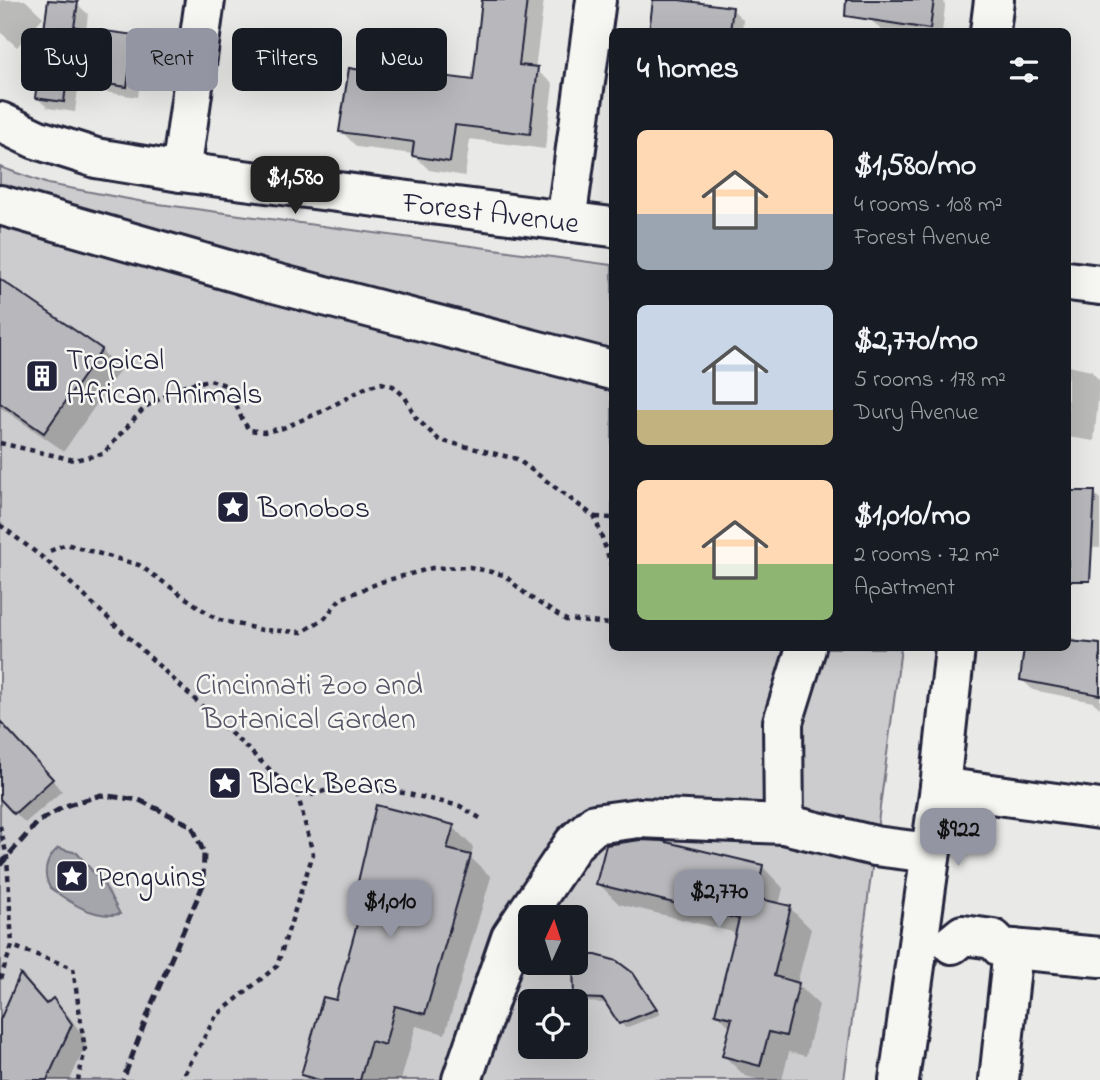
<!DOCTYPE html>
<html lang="en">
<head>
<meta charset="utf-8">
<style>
  body { margin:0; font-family:"Indie Flower",sans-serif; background:#242831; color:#f1f3f6; height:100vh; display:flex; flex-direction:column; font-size:26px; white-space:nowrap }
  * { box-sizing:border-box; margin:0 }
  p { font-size:23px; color:#9ea1a6 }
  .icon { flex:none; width:38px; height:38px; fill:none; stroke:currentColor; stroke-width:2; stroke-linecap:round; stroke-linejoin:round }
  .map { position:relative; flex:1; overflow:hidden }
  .drawer { position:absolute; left:609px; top:28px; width:462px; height:623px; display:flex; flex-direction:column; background:#171b24; border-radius:10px; box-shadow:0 7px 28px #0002 }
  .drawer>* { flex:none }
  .hud { position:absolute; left:21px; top:28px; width:483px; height:63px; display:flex; gap:14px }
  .needle { width:46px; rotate:3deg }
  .fabs { position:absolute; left:518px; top:905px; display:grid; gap:14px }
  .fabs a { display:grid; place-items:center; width:70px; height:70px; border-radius:10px; background:#171b24; box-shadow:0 7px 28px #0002; font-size:35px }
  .price { position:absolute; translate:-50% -60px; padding:0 16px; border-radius:14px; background:#9495a2; color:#111; font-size:23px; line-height:46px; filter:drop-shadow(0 2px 4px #0008) }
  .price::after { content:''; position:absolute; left:50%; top:42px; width:21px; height:16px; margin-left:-10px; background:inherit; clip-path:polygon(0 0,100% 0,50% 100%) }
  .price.on { background:#222; color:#fff }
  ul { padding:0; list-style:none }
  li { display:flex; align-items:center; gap:21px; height:175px; padding:0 28px }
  li span { display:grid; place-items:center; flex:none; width:196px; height:140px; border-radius:10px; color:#555 }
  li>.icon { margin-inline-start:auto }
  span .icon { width:84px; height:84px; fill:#fffc; stroke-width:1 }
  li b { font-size:30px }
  h2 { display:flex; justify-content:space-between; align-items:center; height:84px; padding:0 28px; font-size:30px }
  .pill { padding:0 24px; border-radius:10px; background:#171b24; box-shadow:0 7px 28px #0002; font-size:24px; line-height:63px }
  .pill.on { background:#9495a2; color:#111 }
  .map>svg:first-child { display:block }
  .green { fill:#ccccce; stroke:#777784; stroke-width:2; fill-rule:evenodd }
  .water { fill:#a5a5ac; stroke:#71717f; stroke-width:2 }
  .shadow { fill:#0003 }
  .building { fill:#b8b8bc; stroke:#22223b; stroke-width:2 }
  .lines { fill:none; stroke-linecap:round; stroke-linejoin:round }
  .minor-casing { stroke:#22223b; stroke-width:44 }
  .path { stroke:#22223b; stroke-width:4.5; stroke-dasharray:5 5; stroke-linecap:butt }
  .minor { stroke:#f6f6f2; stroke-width:38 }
  .rail { stroke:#22223b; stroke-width:5; stroke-dasharray:10 5; stroke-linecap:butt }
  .labels { text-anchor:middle; stroke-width:5; stroke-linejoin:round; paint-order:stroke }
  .street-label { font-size:30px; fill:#22223b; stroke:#f6f6f2 }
  .poi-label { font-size:30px; fill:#22223b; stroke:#f6f6f2; text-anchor:start }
  .park-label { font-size:30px; fill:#555567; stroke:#f6f6f2 }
</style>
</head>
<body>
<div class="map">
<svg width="1100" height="1080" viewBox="0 0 1100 1080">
  <rect width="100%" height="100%" fill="#e9e9e7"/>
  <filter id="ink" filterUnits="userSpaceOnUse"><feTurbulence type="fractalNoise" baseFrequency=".0143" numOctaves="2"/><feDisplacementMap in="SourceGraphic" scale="14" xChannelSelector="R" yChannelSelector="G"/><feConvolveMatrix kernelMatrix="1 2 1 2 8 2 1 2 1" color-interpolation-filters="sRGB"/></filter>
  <g filter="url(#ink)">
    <!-- green -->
    <path class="green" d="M 0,167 L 48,184 L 144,202 L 612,265 L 612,648 L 901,648 L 844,1080 L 0,1080 ZM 530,917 L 576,917 L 576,962 L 530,962 ZM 530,1001 L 576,1001 L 576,1046 L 530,1046 Z"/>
    <!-- water -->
    <path class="water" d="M 58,848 L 77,853 L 105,886 L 120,914 C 93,919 71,903 50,888 C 42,873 46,859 58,848 Z"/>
    <!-- shadow -->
    <g class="shadow">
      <polygon points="0,0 25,0 43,17 17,47 0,32"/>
      <polygon points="49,0 77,4 88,14 86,31 134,37 144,48 138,97 78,88 75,112 48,108 37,98"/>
      <polygon points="482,0 544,0 535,69 553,84 545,149 470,139 465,176 429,170 413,154 357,147 341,131 404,79 474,82 483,11 480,9"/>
      <polygon points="654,0 732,9 743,20 742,32 650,32"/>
      <polygon points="873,0 944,0 945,7 942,32 881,30 870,19"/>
      <polygon points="0,281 101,350 120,370 64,451 0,407"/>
      <polygon points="1068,366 1091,371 1100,381 1094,441 1068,437"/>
      <polygon points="1068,493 1094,493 1100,499 1100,548 1068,546"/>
      <polygon points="1068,637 1072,637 1078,644 1100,646 1100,708 1093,702 1033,690 1022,680 1025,648 1068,648"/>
      <polygon points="0,746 22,746 62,791 25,823 0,797"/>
      <polygon points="453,827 473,847 471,858 491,877 445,1034 416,1026 401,1080 308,1080 303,1075 337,1003 363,910 355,902"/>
      <polygon points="662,843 763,867 783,888 779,905 790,908 811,929 797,984 819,1005 806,1056 789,1052 782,1080 760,1080 745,1076 724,1056 731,1028 717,1013 737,933 619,904 598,883"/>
      <polygon points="576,957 595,957 638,980 661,1014 625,1028 608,1003 581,1002 576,997"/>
      <polygon points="36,992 47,1005 53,1000 69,1016 87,1042 70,1080 0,1080 0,1025"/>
    </g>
    <!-- building -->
    <g class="building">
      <polygon points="48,0 78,2 74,27 135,35 127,87 67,78 64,102 35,98"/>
      <polygon points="482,0 527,0 519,65 538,67 530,134 455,125 450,162 412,156 414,142 339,132 349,68 402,77 403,71 473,80"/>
      <polygon points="653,0 679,0 733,7 730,32 649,32"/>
      <polygon points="846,0 934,0 930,29 845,16"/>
      <polygon points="0,279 102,349 44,433 0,403"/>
      <polygon points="1068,491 1095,491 1090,581 1068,581"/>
      <polygon points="1068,641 1100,644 1100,695 1020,680 1024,648 1068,648"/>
      <polygon points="0,721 53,779 14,814 0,799"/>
      <polygon points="376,805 454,825 447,849 471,855 425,1014 395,1006 385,1045 371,1041 360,1080 319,1080 301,1075 323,997 336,1000 362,906 353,903"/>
      <polygon points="640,840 662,841 763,865 756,898 791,906 774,976 799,983 786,1036 769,1032 760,1066 722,1056 732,1018 715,1014 739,919 596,884 606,845"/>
      <polygon points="576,955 596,955 617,961 633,973 657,1009 619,1024 603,999 574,998 573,962 576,962"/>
      <polygon points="20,974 46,1004 53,998 72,1024 47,1080 0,1080 0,1020"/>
    </g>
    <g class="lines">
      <defs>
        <g id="minor">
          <polyline points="990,32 994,0"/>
          <polyline points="0,122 36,139 96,158 181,172 612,227"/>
          <polyline points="181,172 205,0"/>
          <polyline points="0,205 259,279 612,370"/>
          <polyline points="566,222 596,0"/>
          <polyline points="1068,281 1100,285"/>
          <polyline points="940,787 1100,809"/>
          <polyline points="784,824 783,722 806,648"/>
          <polyline points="952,944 963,935 993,939 1002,948 1100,957"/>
          <polyline points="462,1080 511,937 574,843 595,824 639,818 784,824 875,846 930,853"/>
          <polyline points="899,1080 940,787 955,648"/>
          <polyline points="999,1080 1013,949"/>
        </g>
      </defs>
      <!-- minor casing -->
      <use href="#minor" class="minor-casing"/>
      <!-- path -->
      <g class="path">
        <polyline points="0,443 74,460 103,454 145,407 185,385 210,380 228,386 242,419 249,430 264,432 283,428 323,411 367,387 381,383 393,386 405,397 416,418 439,440 517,459 595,517 612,567"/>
        <polyline points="596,517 612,518"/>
        <polyline points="0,525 47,561 298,796 313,854 277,966 216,1016 181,1080"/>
        <polyline points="50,551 66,544 139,565 216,619 262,630 302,632 325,618 340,599 381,582 432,568 470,567 504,575 528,596 566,620 612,624"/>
        <polyline points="311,795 331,789 355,788 404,793 460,806 483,820"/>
        <polyline points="0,826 7,857 12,946"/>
        <polyline points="0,979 12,946 73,968 85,1050 78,1080"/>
      </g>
      <!-- minor -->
      <use href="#minor" class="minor"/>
      <!-- rail -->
      <polyline class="rail" points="0,865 38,822 65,806 101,795 139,800 192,826 204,853 203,885 153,1001 123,1080"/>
    </g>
  </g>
  <!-- icons -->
  <defs>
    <symbol id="building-square" viewBox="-11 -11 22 22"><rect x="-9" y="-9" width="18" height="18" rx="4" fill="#22223b" stroke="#f6f6f2"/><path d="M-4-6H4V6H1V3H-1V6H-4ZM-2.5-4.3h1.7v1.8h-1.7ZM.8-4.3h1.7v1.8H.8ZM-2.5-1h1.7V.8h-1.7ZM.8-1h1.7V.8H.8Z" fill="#fff"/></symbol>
    <symbol id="sight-square" viewBox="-11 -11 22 22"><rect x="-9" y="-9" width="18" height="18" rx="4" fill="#22223b" stroke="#f6f6f2"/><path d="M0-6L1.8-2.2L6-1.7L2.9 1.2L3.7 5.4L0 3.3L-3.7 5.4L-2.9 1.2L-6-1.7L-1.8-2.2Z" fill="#fff"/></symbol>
  </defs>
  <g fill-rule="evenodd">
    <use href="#building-square" x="23" y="357" width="38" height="38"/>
    <use href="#sight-square" x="214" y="488" width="38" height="38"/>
    <use href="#sight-square" x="206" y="764" width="38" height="38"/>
    <use href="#sight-square" x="53" y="857" width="38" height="38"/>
  </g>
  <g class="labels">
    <!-- street labels -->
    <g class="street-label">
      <text transform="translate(491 212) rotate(7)" y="10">Forest Avenue</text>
    </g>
    <!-- poi labels -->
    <g class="poi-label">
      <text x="66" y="369">Tropical<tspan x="66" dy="34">African Animals</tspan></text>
      <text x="258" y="517">Bonobos</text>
      <text x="250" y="793">Black Bears</text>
      <text x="96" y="886">Penguins</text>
    </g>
    <!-- park labels -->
    <g class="park-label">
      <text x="309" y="694">Cincinnati Zoo and<tspan x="309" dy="34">Botanical Garden</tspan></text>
    </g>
  </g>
</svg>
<div class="fabs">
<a><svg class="needle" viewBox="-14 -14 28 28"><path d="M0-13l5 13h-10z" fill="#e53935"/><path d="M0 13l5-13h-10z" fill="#9ea1a6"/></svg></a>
<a><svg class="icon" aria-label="locate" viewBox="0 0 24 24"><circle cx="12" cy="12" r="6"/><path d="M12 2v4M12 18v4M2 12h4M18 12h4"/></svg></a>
</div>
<b class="price on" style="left:295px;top:216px">$1,580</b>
<b class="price" style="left:958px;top:868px">$922</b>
<b class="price" style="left:719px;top:930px">$2,770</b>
<b class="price" style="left:390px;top:940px">$1,010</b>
<div class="hud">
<a class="pill">Buy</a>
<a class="pill on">Rent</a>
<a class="pill">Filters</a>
<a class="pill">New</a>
</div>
<section class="drawer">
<h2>4 homes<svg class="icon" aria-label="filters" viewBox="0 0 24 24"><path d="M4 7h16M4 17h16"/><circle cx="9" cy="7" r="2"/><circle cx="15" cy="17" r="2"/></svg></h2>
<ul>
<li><span style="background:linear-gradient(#ffd9b3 60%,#9aa5b1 0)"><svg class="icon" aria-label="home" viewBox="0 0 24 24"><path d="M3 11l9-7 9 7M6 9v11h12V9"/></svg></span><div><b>$1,580/mo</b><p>4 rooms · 108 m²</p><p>Forest Avenue</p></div></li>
<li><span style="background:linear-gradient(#c9d6e8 75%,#c2b280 0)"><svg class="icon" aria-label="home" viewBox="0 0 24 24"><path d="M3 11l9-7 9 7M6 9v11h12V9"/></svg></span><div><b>$2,770/mo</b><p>5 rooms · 178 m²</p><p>Dury Avenue</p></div></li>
<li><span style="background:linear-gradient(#ffd9b3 60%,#8fb573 0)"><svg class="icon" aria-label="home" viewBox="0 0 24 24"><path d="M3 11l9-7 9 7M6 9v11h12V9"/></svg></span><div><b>$1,010/mo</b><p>2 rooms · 72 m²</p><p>Apartment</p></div></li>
</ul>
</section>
</div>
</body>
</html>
